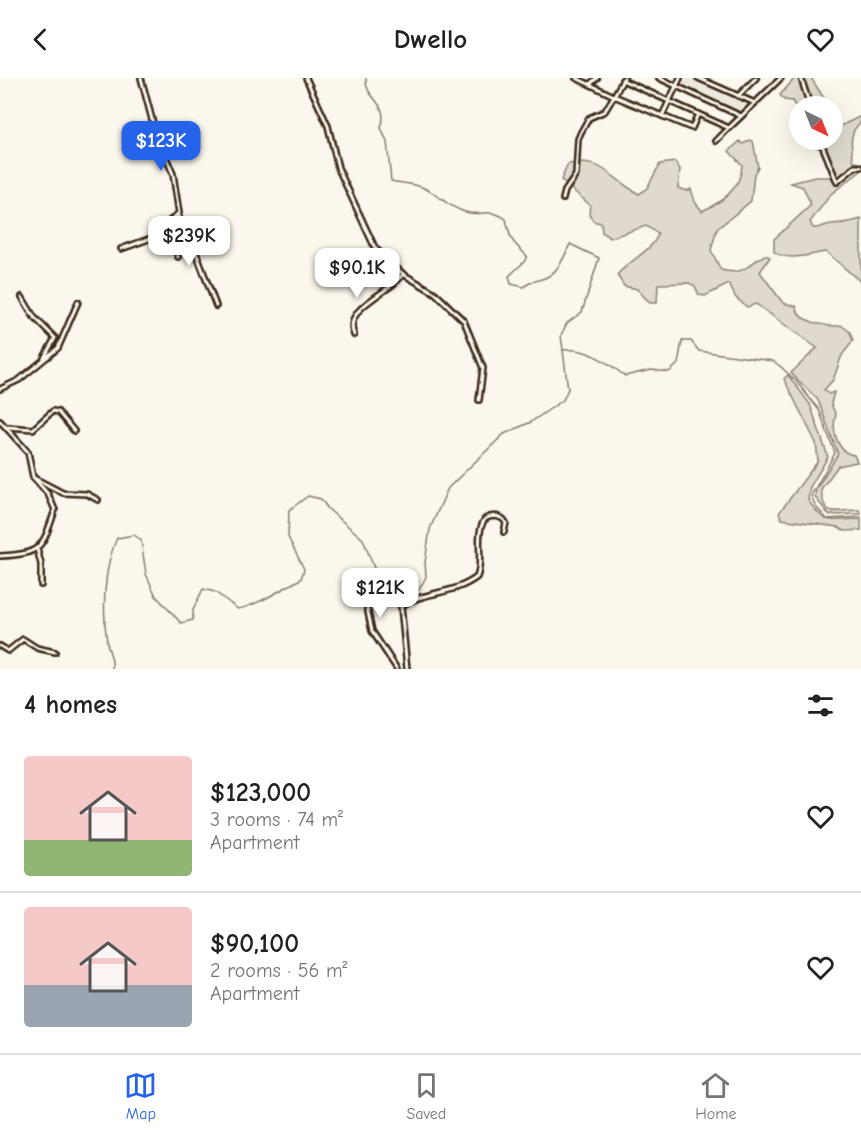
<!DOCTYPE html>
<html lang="en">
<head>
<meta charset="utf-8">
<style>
  body { margin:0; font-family:"Comic Neue",sans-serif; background:#f6f6f6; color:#202124; height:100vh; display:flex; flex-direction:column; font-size:22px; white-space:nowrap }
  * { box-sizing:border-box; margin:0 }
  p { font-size:20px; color:#757577 }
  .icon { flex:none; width:33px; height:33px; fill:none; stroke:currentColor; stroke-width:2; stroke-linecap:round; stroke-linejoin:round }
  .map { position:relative; height:591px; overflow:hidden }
  .side { display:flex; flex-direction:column; background:#fff; flex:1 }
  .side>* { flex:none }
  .needle { width:39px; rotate:137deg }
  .controls { position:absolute; left:789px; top:18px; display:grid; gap:12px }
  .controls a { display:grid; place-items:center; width:54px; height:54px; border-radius:50%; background:#fff; box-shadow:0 6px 24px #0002; font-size:30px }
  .price { position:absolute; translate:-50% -51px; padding:0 14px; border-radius:12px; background:#fff; color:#222; font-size:20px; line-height:39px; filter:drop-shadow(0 2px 3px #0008) }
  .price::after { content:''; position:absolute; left:50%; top:36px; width:18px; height:14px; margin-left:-9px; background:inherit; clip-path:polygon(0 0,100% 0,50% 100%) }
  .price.current { background:#2563eb; color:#fff }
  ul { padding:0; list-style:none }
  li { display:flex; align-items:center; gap:18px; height:150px; padding:0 24px }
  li+li { border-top:2px solid #e0e0e0 }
  li span { display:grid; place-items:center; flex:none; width:168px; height:120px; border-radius:6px; color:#555 }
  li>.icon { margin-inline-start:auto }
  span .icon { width:72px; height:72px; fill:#fffc; stroke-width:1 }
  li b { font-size:26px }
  h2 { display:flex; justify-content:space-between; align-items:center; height:72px; padding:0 24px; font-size:26px }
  header { display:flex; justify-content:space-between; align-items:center; height:78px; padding:0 24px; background:#fff; font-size:27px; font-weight:700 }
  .tabs { display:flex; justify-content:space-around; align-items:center; height:84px; border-top:2px solid #e0e0e0; background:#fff; font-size:16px; color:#757577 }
  .tabs a { display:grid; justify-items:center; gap:3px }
  .tabs .current { color:#2563eb }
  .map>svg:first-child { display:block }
  .built { fill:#ede8dd }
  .green { fill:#dfd9ce; stroke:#8d8276; stroke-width:1.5 }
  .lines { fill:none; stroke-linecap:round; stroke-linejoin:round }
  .stream { stroke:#85796d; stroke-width:1.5 }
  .street-casing { stroke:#3b2a1e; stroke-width:8 }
  .street { stroke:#fbf7ec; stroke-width:3 }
</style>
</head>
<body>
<header><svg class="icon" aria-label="back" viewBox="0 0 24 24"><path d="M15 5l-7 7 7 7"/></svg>Dwello<svg class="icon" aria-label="heart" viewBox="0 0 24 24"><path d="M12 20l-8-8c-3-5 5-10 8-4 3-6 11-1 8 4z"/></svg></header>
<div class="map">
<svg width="861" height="591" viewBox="0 0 861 591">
  <rect width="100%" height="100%" fill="#fbf7ec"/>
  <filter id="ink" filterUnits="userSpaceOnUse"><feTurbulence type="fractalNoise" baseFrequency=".0167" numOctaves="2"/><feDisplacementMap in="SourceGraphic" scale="12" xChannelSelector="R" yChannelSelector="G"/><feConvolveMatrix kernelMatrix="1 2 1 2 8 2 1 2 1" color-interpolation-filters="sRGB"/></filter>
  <g filter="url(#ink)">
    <!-- built -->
    <polygon class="built" points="682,0 695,0 748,26 739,35 677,7"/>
    <!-- green -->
    <g class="green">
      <polygon points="795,0 811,0 829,28 800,28 799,34 792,23 784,22 780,17"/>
      <path d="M 833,34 L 841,48 L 861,38 L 861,44 C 848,54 851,69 854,84 L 861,85 L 861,93 L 831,116 L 810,144 L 813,150 C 821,151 825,146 832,146 C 843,145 850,145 861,141 L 861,204 L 826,174 C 809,176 789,184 774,174 L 774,161 L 811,127 L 803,109 L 791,105 L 815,99 L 831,99 L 834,97 L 825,72 L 809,67 L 813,62 L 832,62 Z"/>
      <path d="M 750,62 L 753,63 L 758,89 L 754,96 L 751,123 L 717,151 L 711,172 L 721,192 C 745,198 746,187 765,177 L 770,179 L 760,194 L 783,225 L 796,228 C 797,231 798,235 800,237 C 807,245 834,250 841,247 L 850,254 L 853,263 L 842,277 L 833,302 L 824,312 L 829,316 L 834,314 L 831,326 L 836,337 C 831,351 837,375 854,377 L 857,384 L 838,388 L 821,411 C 824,443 835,431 859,432 L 861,436 L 829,437 L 815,419 L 816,411 L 838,376 L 818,322 L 791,295 L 817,270 L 756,226 L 747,229 L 736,220 L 729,206 L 705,218 L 699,217 L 695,208 L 689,205 L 658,206 L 657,225 L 650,225 L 637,211 L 624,208 L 617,197 C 629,183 654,171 658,156 L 646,148 L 610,160 L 602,154 L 601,145 L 593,143 L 589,135 L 590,127 L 561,102 L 568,86 C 605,80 610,101 639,116 L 647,110 L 660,86 L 675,84 L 680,91 L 678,110 L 686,113 L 691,111 L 695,124 L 702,133 C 722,124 741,111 742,87 L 729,73 L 740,63 L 743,66 Z"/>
      <path d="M 788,297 L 810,326 L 828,379 L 810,409 L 808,422 C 827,450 830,441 861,441 L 861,452 L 844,453 L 837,449 L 782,441 L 779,435 L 818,383 L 816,365 L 784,301 Z"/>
    </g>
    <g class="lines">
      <!-- stream -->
      <g class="stream">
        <path d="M 563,272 C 586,269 607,284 625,298 L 651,292 L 669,294 L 678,286 L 682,263 L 691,263 L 699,273 L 773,283 L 780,288 L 796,303 L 819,332 L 835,375 L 811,418 L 816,429 L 827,441 L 861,439"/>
        <path d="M 112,591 C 114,580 108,574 107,564 C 102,532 104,488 117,460 L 134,457 L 141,462 L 146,496 L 156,518 L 181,545 L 193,542 L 193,532 L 203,511 L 215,514 L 238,531 C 260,526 280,512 301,501 L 304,491 L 288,459 L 289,432 L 308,418 L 321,421 L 328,431 L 363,461 L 374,490 L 384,502 L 401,516 L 419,512 L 426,499 L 425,484 L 430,451 L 448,410 L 504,356 L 531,344 L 563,322 L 568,311 L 561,257 L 567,245 L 582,234 L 599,180 L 570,166 C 565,177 559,193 547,199 C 540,203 530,202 524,209 L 511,206 L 509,198 L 524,184 L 527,178 C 511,162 511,165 506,141 C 489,129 482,139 465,134 C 451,130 440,119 428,112 C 416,105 404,106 391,103 L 387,64 L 381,50 C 390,23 364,21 366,0"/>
      </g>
      <defs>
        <g id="street">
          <polyline points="141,0 155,53 173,96 179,135 166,146 178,179"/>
          <polyline points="306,0 328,48 338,90 375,170 403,196 435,215 464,243 483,290 479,322"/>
          <polyline points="576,0 614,18 624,0"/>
          <polyline points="659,0 741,38"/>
          <polyline points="698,0 755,25 781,0"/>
          <polyline points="801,0 810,28"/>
          <polyline points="622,2 729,50 755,25"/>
          <polyline points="590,6 597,0"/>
          <polyline points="738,18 756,0"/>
          <polyline points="662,38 680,0"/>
          <polyline points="820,62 837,104 855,89 861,89"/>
          <polyline points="716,63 729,50"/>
          <polyline points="563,121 565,113 576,97 578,61 581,54 589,40 605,33 614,18 689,49 692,50 698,36"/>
          <polyline points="178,138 191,161 216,228"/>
          <polyline points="121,171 168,154"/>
          <polyline points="22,219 34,239 55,260 44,280"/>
          <path d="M 354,257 C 342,229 391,215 403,196"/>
          <polyline points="0,311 19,302 58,270 78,224"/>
          <path d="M 0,343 L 28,374 L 33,399 L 48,416 L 55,432 C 42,470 42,476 0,478"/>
          <polyline points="7,349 33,351 53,333 58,334 74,353"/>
          <polyline points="34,400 63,415 87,416 98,422"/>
          <polyline points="37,471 41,486 41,507"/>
          <polyline points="347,506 366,525 372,553 397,591"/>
          <polyline points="0,568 8,573 23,561 37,570 55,574"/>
          <path d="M 407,591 L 401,528 C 424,513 454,517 477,499 C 484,482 474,456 485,441 C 492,437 502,437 506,445 L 504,454"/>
        </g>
      </defs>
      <!-- street casing -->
      <use href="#street" class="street-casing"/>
      <!-- street -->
      <use href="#street" class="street"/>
    </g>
  </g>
</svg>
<div class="controls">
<a><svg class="needle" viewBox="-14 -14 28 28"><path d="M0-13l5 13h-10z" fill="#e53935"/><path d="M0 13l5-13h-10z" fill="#757577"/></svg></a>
</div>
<b class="price current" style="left:161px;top:94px">$123K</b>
<b class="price" style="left:189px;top:189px">$239K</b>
<b class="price" style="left:357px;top:221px">$90.1K</b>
<b class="price" style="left:380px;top:541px">$121K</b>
</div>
<section class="side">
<h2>4 homes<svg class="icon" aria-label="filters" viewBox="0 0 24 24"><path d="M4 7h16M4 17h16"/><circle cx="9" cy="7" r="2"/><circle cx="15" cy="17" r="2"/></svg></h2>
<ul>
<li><span style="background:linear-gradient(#f6c9c9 70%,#8fb573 0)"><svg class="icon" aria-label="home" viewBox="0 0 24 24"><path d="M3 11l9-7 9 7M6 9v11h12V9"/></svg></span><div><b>$123,000</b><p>3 rooms · 74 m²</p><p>Apartment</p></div><svg class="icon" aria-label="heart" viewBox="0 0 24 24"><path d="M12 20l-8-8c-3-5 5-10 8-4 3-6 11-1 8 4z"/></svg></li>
<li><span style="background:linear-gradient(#f6c9c9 65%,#9aa5b1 0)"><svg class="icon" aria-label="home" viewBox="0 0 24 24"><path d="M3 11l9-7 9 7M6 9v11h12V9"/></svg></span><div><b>$90,100</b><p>2 rooms · 56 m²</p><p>Apartment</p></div><svg class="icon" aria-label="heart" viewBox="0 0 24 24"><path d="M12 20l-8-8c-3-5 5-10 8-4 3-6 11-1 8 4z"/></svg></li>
</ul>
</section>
<nav class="tabs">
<a class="current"><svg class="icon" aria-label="map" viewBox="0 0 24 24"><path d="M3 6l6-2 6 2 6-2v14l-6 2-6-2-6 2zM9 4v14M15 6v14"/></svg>Map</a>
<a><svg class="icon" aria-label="saved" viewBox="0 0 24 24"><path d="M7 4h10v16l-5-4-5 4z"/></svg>Saved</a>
<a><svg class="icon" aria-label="home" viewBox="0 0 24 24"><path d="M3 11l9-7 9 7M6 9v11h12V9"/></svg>Home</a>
</nav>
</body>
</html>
